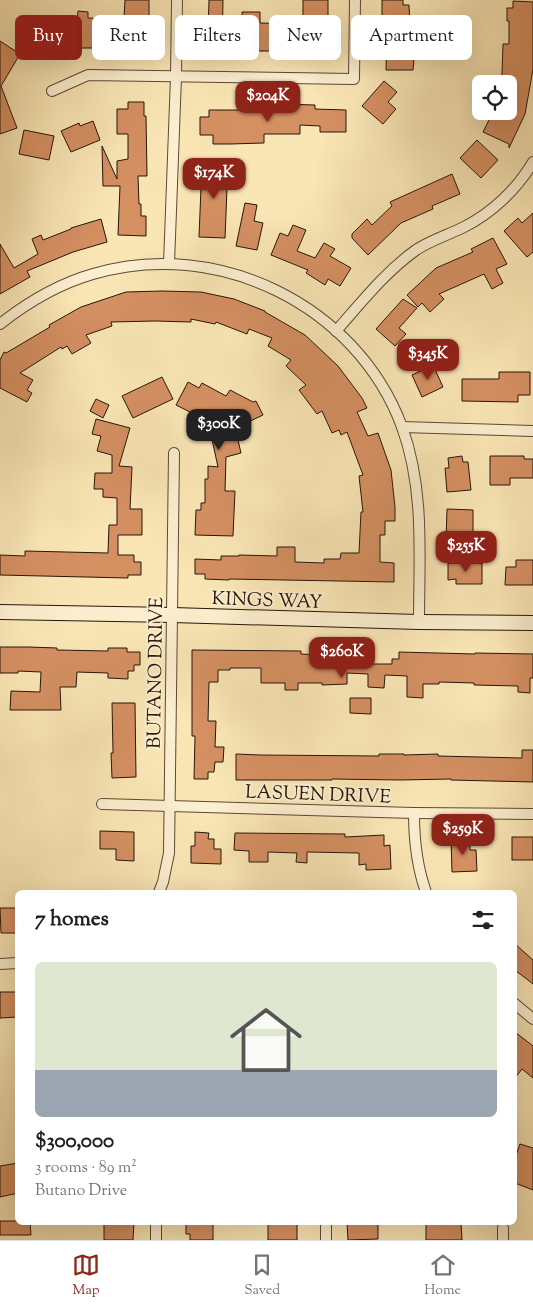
<!DOCTYPE html>
<html lang="en">
<head>
<meta charset="utf-8">
<style>
  body { margin:0; font-family:"Sorts Mill Goudy",serif; background:#f2f2f2; color:#202124; height:100vh; display:flex; flex-direction:column; font-size:19px; white-space:nowrap }
  * { box-sizing:border-box; margin:0 }
  p { font-size:16px; color:#757577 }
  .icon { flex:none; width:28px; height:28px; fill:none; stroke:currentColor; stroke-width:2; stroke-linecap:round; stroke-linejoin:round }
  .map { position:relative; flex:1; overflow:hidden }
  .panel { position:absolute; left:15px; top:890px; width:502px; height:335px; display:flex; flex-direction:column; background:#fff; border-radius:8px; box-shadow:0 5px 20px #0002 }
  .panel>* { flex:none }
  .hud { position:absolute; left:15px; top:15px; width:504px; height:45px; display:flex; gap:10px }
  .controls { position:absolute; left:472px; top:75px; display:grid; gap:10px }
  .controls a { display:grid; place-items:center; width:45px; height:45px; border-radius:8px; background:#fff; box-shadow:0 5px 20px #0002; font-size:25px }
  .price { position:absolute; translate:-50% -42px; padding:0 11px; border-radius:10px; background:#8f2418; color:#fff; font-size:16px; line-height:32px; filter:drop-shadow(0 1px 2px #0008) }
  .price::after { content:''; position:absolute; left:50%; top:30px; width:15px; height:11px; margin-left:-8px; background:inherit; clip-path:polygon(0 0,100% 0,50% 100%) }
  .price.selected { background:#222; color:#fff }
  ul { padding:0; list-style:none }
  li { display:grid; align-content:center; gap:10px; height:265px; padding:0 20px }
  li span { display:grid; place-items:center; height:155px; border-radius:8px; color:#555 }
  li>.icon { margin-inline-start:auto }
  span .icon { width:90px; height:90px; fill:#fffc; stroke-width:1 }
  li b { font-size:21px }
  h2 { display:flex; justify-content:space-between; align-items:center; height:60px; padding:0 20px; font-size:21px }
  .chip { padding:0 18px; border-radius:8px; background:#fff; box-shadow:0 5px 20px #0002; font-size:18px; line-height:45px }
  .chip.selected { background:#8f2418; color:#fff }
  .menu { display:flex; justify-content:space-around; align-items:center; height:70px; border-top:1px solid #e0e0e0; background:#fff; font-size:14px; color:#757577 }
  .menu a { display:grid; justify-items:center; gap:2px }
  .menu .selected { color:#8f2418 }
  .map>svg:first-child { display:block }
  .building { fill:#d59062; stroke:#26150a }
  .lines { fill:none; stroke-linecap:round; stroke-linejoin:round }
  .street-casing { stroke:#5b4935; stroke-width:12 }
  .secondary-casing { stroke:#26150a; stroke-width:16 }
  .street { stroke:#fcefcf; stroke-width:10 }
  .secondary { stroke:#fcefcf; stroke-width:14 }
  .labels { text-anchor:middle; stroke-width:4; stroke-linejoin:round; paint-order:stroke }
  .street-label { font-size:19px; fill:#26150a; stroke:#fcefcf }
</style>
</head>
<body>
<div class="map">
<svg width="533" height="1240" viewBox="0 0 533 1240">
  <rect width="100%" height="100%" fill="#fae6b5"/>
  <filter id="stains"><feTurbulence type="fractalNoise" baseFrequency=".004" numOctaves="4"/><feColorMatrix values="0 0 0 0 .2 0 0 0 0 .09 0 0 0 0 .02 0 0 0 .5 -.17"/></filter>
  <radialGradient id="worn" r=".72"><stop offset=".6" stop-color="#630" stop-opacity="0"/><stop offset="1" stop-color="#630" stop-opacity=".3"/></radialGradient>
  <!-- building -->
  <g class="building">
    <polygon points="125,0 149,0 149,36 141,35 141,40 105,40 105,48 74,48 38,52 35,29 77,23 78,11 88,12 88,18 120,19 120,16 124,17"/>
    <polygon points="209,0 223,0 222,50 202,50 202,31 208,31"/>
    <polygon points="303,0 328,0 328,38 320,38 320,45 288,44 288,49 277,49 277,51 243,51 242,12 260,12 260,23 299,24 299,19 303,19"/>
    <polygon points="382,0 403,0 403,5 409,5 410,25 403,25 402,59 414,59 413,70 386,70 387,26 382,26"/>
    <polygon points="513,1 533,2 533,69 525,114 509,148 509,144 483,132 493,112 509,120 509,84 500,84 502,74 503,44 509,44 509,21 507,21 507,8 513,8"/>
    <polygon points="0,41 20,54 1,86 17,128 0,134"/>
    <polygon points="384,81 397,92 388,102 396,109 383,124 362,106"/>
    <polygon points="128,102 144,102 144,116 146,116 147,176 138,176 139,204 141,204 141,216 146,216 146,236 118,235 120,186 103,186 102,146 117,179 117,161 128,159 128,134 117,134 117,109 128,109"/>
    <polygon points="241,104 260,104 260,110 281,110 281,104 315,105 315,109 346,110 346,132 320,132 320,126 300,125 300,134 264,134 264,143 230,144 213,144 213,135 200,135 200,117 209,117 209,110 241,110"/>
    <polygon points="93,121 100,140 71,152 61,131 79,123 80,126"/>
    <polygon points="24,130 54,136 49,160 19,154"/>
    <polygon points="477,140 498,160 481,178 460,158"/>
    <polygon points="202,163 228,164 225,238 199,237"/>
    <polygon points="452,174 460,194 432,206 433,209 401,223 368,255 352,238 352,234 367,219 372,225 392,206 390,202"/>
    <polygon points="245,203 257,205 254,221 263,223 257,250 236,246"/>
    <polygon points="533,213 533,252 527,257 504,231 518,218 522,223"/>
    <polygon points="101,219 107,242 73,252 27,271 30,277 0,294 0,244 14,268 38,254 32,239 41,235 43,240 71,229 71,228"/>
    <polygon points="293,225 306,230 297,251 315,258 324,243 335,249 330,256 351,268 340,286 328,279 325,285 306,273 308,270 271,255 280,233 288,236"/>
    <polygon points="493,238 507,264 496,269 503,283 492,289 484,274 439,294 444,299 430,312 422,303 418,307 407,295 436,268 473,252 471,249"/>
    <polygon points="162,291 201,292 234,299 265,311 265,312 305,335 338,366 362,398 367,408 357,412 368,436 378,433 391,470 395,507 395,521 385,521 385,535 380,535 380,562 394,563 394,582 229,579 229,580 205,579 205,574 195,574 195,559 221,560 221,556 239,556 239,555 277,556 277,547 295,547 295,562 324,563 324,559 340,559 341,553 359,553 361,512 363,512 359,476 363,475 347,432 341,435 339,430 332,433 322,411 317,414 299,390 306,385 286,366 291,360 268,346 272,338 249,329 247,334 216,322 215,324 191,319 191,322 155,321 111,322 112,326 86,335 91,343 72,354 67,346 62,349 61,347 20,373 33,380 27,390 32,393 27,402 0,388 0,360 4,352 6,353 50,327 49,325 81,307 126,292"/>
    <polygon points="403,299 417,308 399,328 406,334 395,346 376,329"/>
    <polygon points="433,365 443,387 422,397 412,375"/>
    <polygon points="499,372 530,372 530,395 518,395 518,402 462,401 462,379 499,379"/>
    <polygon points="162,377 173,399 133,418 122,396"/>
    <polygon points="188,382 199,388 202,383 226,396 230,390 253,402 256,401 263,415 244,424 248,437 238,440 241,453 226,457 225,491 235,491 233,536 195,535 196,510 201,510 201,503 205,503 205,479 208,479 208,466 218,467 208,421 176,405"/>
    <polygon points="96,399 109,405 103,418 90,411"/>
    <polygon points="96,419 130,428 119,466 132,467 130,509 142,509 142,535 118,535 118,555 134,555 134,562 141,562 141,575 128,575 128,578 0,575 0,555 25,556 25,551 108,553 109,525 117,525 117,498 103,497 103,489 94,489 95,473 112,473 112,455 97,451 101,436 92,434"/>
    <polygon points="462,456 463,462 468,462 471,490 447,492 445,468 449,468 448,458"/>
    <polygon points="490,456 524,456 524,459 533,459 533,478 510,478 510,485 490,485"/>
    <polygon points="447,509 473,510 473,540 446,540"/>
    <polygon points="516,560 533,560 533,585 505,585 506,567 516,567"/>
    <polygon points="448,563 482,563 482,584 456,584 456,579 448,580"/>
    <polygon points="0,647 29,647 57,648 57,650 108,651 108,648 127,648 127,652 140,652 140,665 134,665 134,671 128,671 128,679 108,678 108,673 77,672 76,687 60,687 61,710 10,710 11,691 40,692 41,672 18,671 18,673 0,673"/>
    <polygon points="192,650 301,651 301,654 322,655 322,652 372,652 372,664 392,664 392,659 399,659 399,652 475,654 475,653 533,654 533,678 530,678 530,693 518,692 518,686 474,685 474,683 439,682 439,684 423,684 423,698 407,697 407,676 385,675 384,688 368,687 368,674 347,673 347,684 322,685 322,683 298,683 298,690 285,690 285,683 261,683 261,668 230,668 230,670 218,670 218,682 209,682 208,721 216,721 215,747 224,747 223,762 215,762 214,772 208,772 208,779 194,779 195,736 192,736"/>
    <polygon points="350,698 371,698 371,714 350,713"/>
    <polygon points="112,703 135,703 136,777 112,778 111,753 113,753"/>
    <polygon points="522,750 533,750 533,782 451,780 451,779 400,780 332,779 332,780 236,780 236,754 260,755 379,756 379,754 404,754 404,755 438,754 438,756 522,758"/>
    <polygon points="100,831 134,832 134,861 116,860 116,849 100,849"/>
    <polygon points="195,832 209,833 208,839 214,839 214,849 221,849 221,864 191,863 191,846 195,846"/>
    <polygon points="235,833 345,834 345,837 384,835 384,846 390,845 391,869 366,870 366,864 359,865 359,853 307,852 307,863 296,862 297,853 268,852 268,862 249,862 249,851 234,850"/>
    <polygon points="470,837 470,850 476,850 477,871 452,872 451,838"/>
    <rect x="512" y="837" width="21" height="23"/>
    <polygon points="0,908 18,908 18,933 1,933"/>
    <polygon points="515,944 533,960 533,984 515,970"/>
    <polygon points="0,992 18,992 18,1017 0,1018"/>
    <polygon points="515,1032 533,1046 533,1078 522,1069 515,1078"/>
    <polygon points="520,1144 533,1148 533,1190 515,1183 515,1158"/>
    <polygon points="18,1163 18,1193 0,1197 0,1166"/>
    <polygon points="0,1221 18,1221 18,1222 30,1222 31,1235 0,1235"/>
    <polygon points="104,1222 134,1222 133,1240 104,1240"/>
    <polygon points="186,1222 213,1222 213,1240 190,1240 190,1234 186,1234"/>
    <rect x="268" y="1222" width="29" height="18"/>
    <polygon points="347,1222 378,1222 378,1239 348,1240"/>
    <polygon points="432,1222 461,1222 462,1240 426,1240 426,1224 432,1224"/>
  </g>
  <g class="lines">
    <defs>
      <g id="street">
        <polyline points="52,91 88,75 354,79 355,0"/>
        <polyline points="169,264 176,77 177,0"/>
        <path d="M 0,324 C 28,302 58,284 93,274 C 217,237 357,305 402,427 C 425,490 419,557 419,622"/>
        <path d="M 336,331 C 361,303 385,272 416,250 C 431,240 448,235 464,227 C 492,213 517,189 533,162"/>
        <polyline points="402,427 533,431"/>
        <polyline points="102,804 414,813 533,814"/>
        <path d="M 414,813 C 414,840 417,867 426,892"/>
        <polyline points="159,892 163,882 169,853 174,453"/>
        <polyline points="0,964 18,963"/>
        <polyline points="515,1004 533,1019"/>
        <polyline points="503,1228 503,1240"/>
        <polyline points="156,1240 156,1222"/>
        <polyline points="326,1240 326,1222"/>
      </g>
      <polyline id="secondary" points="0,612 172,615 419,622 533,623"/>
    </defs>
    <!-- street casing -->
    <use href="#street" class="street-casing"/>
    <!-- secondary casing -->
    <use href="#secondary" class="secondary-casing"/>
    <!-- street -->
    <use href="#street" class="street"/>
    <!-- secondary -->
    <use href="#secondary" class="secondary"/>
  </g>
  <g class="labels">
    <!-- street labels -->
    <g class="street-label">
      <text transform="translate(267 599) rotate(2)" y="7">KINGS WAY</text>
      <text transform="translate(154 673) rotate(-89)" y="7">BUTANO DRIVE</text>
      <text transform="translate(318 793) rotate(2)" y="7">LASUEN DRIVE</text>
    </g>
  </g>
  <rect width="100%" height="100%" filter="url(#stains)"/>
  <rect width="100%" height="100%" fill="url(#worn)"/>
</svg>
<div class="controls">
<a><svg class="icon" aria-label="locate" viewBox="0 0 24 24"><circle cx="12" cy="12" r="6"/><path d="M12 2v4M12 18v4M2 12h4M18 12h4"/></svg></a>
</div>
<b class="price" style="left:268px;top:123px">$204K</b>
<b class="price" style="left:214px;top:200px">$174K</b>
<b class="price" style="left:428px;top:381px">$345K</b>
<b class="price selected" style="left:219px;top:451px">$300K</b>
<b class="price" style="left:466px;top:573px">$255K</b>
<b class="price" style="left:342px;top:679px">$260K</b>
<b class="price" style="left:463px;top:856px">$259K</b>
<div class="hud">
<a class="chip selected">Buy</a>
<a class="chip">Rent</a>
<a class="chip">Filters</a>
<a class="chip">New</a>
<a class="chip">Apartment</a>
</div>
<section class="panel">
<h2>7 homes<svg class="icon" aria-label="filters" viewBox="0 0 24 24"><path d="M4 7h16M4 17h16"/><circle cx="9" cy="7" r="2"/><circle cx="15" cy="17" r="2"/></svg></h2>
<ul>
<li><span style="background:linear-gradient(#dfe7d0 70%,#9aa5b1 0)"><svg class="icon" aria-label="home" viewBox="0 0 24 24"><path d="M3 11l9-7 9 7M6 9v11h12V9"/></svg></span><div><b>$300,000</b><p>3 rooms · 89 m²</p><p>Butano Drive</p></div></li>
</ul>
</section>
</div>
<nav class="menu">
<a class="selected"><svg class="icon" aria-label="map" viewBox="0 0 24 24"><path d="M3 6l6-2 6 2 6-2v14l-6 2-6-2-6 2zM9 4v14M15 6v14"/></svg>Map</a>
<a><svg class="icon" aria-label="saved" viewBox="0 0 24 24"><path d="M7 4h10v16l-5-4-5 4z"/></svg>Saved</a>
<a><svg class="icon" aria-label="home" viewBox="0 0 24 24"><path d="M3 11l9-7 9 7M6 9v11h12V9"/></svg>Home</a>
</nav>
</body>
</html>
